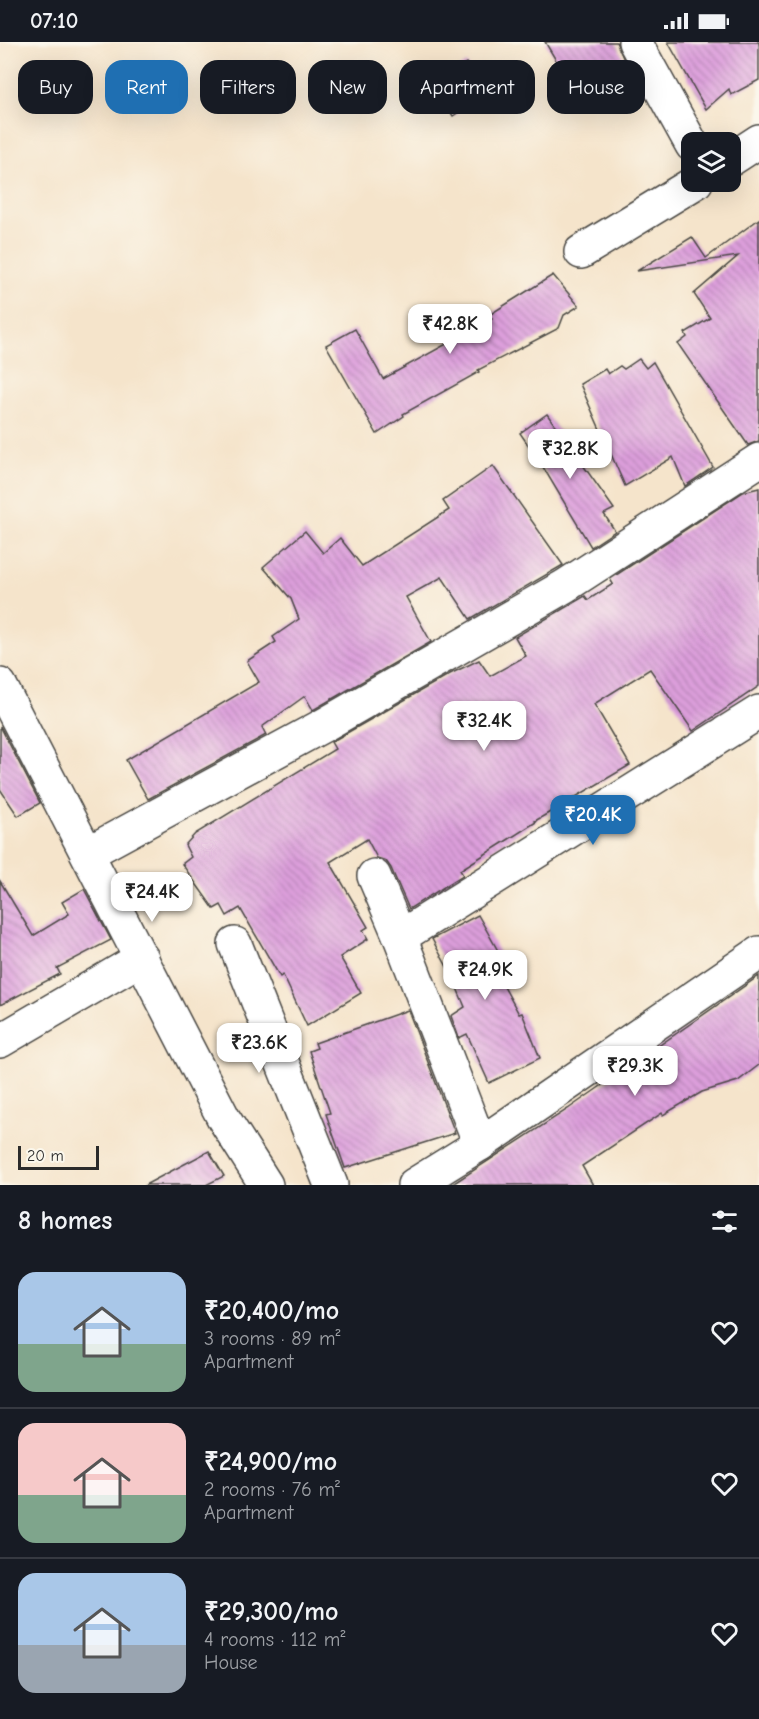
<!DOCTYPE html>
<html lang="en">
<head>
<meta charset="utf-8">
<style>
  body { margin:0; font-family:"Comic Neue",sans-serif; background:#242831; color:#f1f3f6; height:100vh; display:flex; flex-direction:column; font-size:22px; white-space:nowrap }
  * { box-sizing:border-box; margin:0 }
  p { font-size:20px; color:#9ea1a6 }
  .icon { flex:none; width:33px; height:33px; fill:none; stroke:currentColor; stroke-width:2; stroke-linecap:round; stroke-linejoin:round }
  .map { position:relative; height:1143px; overflow:hidden }
  .panel { display:flex; flex-direction:column; background:#171b24; flex:1 }
  .panel>* { flex:none }
  .hud { position:absolute; left:18px; top:18px; width:723px; height:54px; display:flex; gap:12px }
  .controls { position:absolute; left:681px; top:90px; display:grid; gap:12px }
  .controls a { display:grid; place-items:center; width:60px; height:60px; border-radius:12px; background:#171b24; box-shadow:0 6px 24px #0002; font-size:30px }
  .scale { position:absolute; left:18px; bottom:15px; width:81px; box-sizing:border-box; padding-left:6px; border:3px solid #2b2b2b; border-top:0; font-size:16px; line-height:21px; white-space:nowrap; color:#2b2b2b; -webkit-text-stroke:4px #fbf7ec; paint-order:stroke }
  .price { position:absolute; translate:-50% -51px; padding:0 14px; border-radius:12px; background:#fff; color:#222; font-size:20px; line-height:39px; filter:drop-shadow(0 2px 3px #0008) }
  .price::after { content:''; position:absolute; left:50%; top:36px; width:18px; height:14px; margin-left:-9px; background:inherit; clip-path:polygon(0 0,100% 0,50% 100%) }
  .price.selected { background:#1f6fb2; color:#fff }
  ul { padding:0; list-style:none }
  li { display:flex; align-items:center; gap:18px; height:150px; padding:0 18px }
  li+li { border-top:2px solid #363941 }
  li span { display:grid; place-items:center; flex:none; width:168px; height:120px; border-radius:18px; color:#555 }
  li>.icon { margin-inline-start:auto }
  span .icon { width:72px; height:72px; fill:#fffc; stroke-width:1 }
  li b { font-size:26px }
  h2 { display:flex; justify-content:space-between; align-items:center; height:72px; padding:0 18px; font-size:26px }
  .tag { padding:0 21px; border-radius:18px; background:#171b24; box-shadow:0 6px 24px #0002; font-size:21px; line-height:54px }
  .tag.selected { background:#1f6fb2; color:#fff }
  .status { display:flex; justify-content:space-between; align-items:center; height:42px; padding:0 30px; background:#171b24; direction:ltr }
  .status svg { height:16px; fill:currentColor }
  .map>svg:first-child { display:block }
  .building { fill:url(#building-back-hatch) }
  .lines { fill:none; stroke-linecap:round; stroke-linejoin:round }
  .minor-casing { stroke:#494743; stroke-width:36 }
  .minor { stroke:#fff; stroke-width:33 }
</style>
</head>
<body>
<div class="status"><b>07:10</b><svg viewBox="0 0 49 12"><path d="M0 12V9h3v3zM5 12V6h3v6zM10 12V3h3v9zM15 12V0h3v12zM26 1h20v11H26zM47 4h2v5h-2z"/></svg></div>
<div class="map">
<svg width="759" height="1143" viewBox="0 0 759 1143">
  <defs>
    <pattern id="building-back-hatch" width="6" height="6" patternUnits="userSpaceOnUse" patternTransform="scale(1.5)"><rect width="6" height="6" fill="#dd9fdc"/><path d="M-1 5l2 2M0 0l6 6M5-1l2 2" fill="none" stroke="#b382b3"/></pattern>
  </defs>
  <rect width="100%" height="100%" fill="#fbf7ec"/>
  <filter id="ink" filterUnits="userSpaceOnUse"><feTurbulence type="fractalNoise" baseFrequency=".0167" numOctaves="2"/><feDisplacementMap in="SourceGraphic" scale="12" xChannelSelector="R" yChannelSelector="G"/><feConvolveMatrix kernelMatrix="1 2 1 2 8 2 1 2 1" color-interpolation-filters="sRGB"/></filter>
  <filter id="wash" filterUnits="userSpaceOnUse"><feTurbulence type="fractalNoise" baseFrequency=".008" numOctaves="4" result="noise"/><feDisplacementMap in="SourceGraphic" scale="24" xChannelSelector="R" yChannelSelector="G"/><feGaussianBlur stdDeviation="1.35" result="paint"/><feColorMatrix in="noise" values="0 0 0 0 0 0 0 0 0 0 0 0 0 0 0 0 0 1.4 0 .05"/><feComposite in="paint" operator="in"/></filter>
  <g filter="url(#wash)">
    <rect width="100%" height="100%" fill="#f5e4cb"/>
    <g id="blocks">
      <!-- building -->
      <g class="building">
        <polygon points="545,0 616,0 625,20 575,50"/>
        <polygon points="668,0 759,0 759,38 731,53 729,47 706,67"/>
        <polygon points="466,21 486,52 453,74 433,43"/>
        <polygon points="759,177 759,399 748,403 678,302 687,295 685,291 710,276 694,252 738,214 637,229 692,195 706,216"/>
        <polygon points="553,233 579,264 564,273 559,286 478,328 479,330 403,372 404,374 377,392 326,303 355,287 383,337 492,277 489,273"/>
        <polygon points="639,317 646,326 653,320 713,425 685,444 673,415 625,444 580,342 605,327 608,332 620,324 624,327"/>
        <polygon points="547,372 614,467 604,472 615,489 591,505 540,420 520,391"/>
        <polygon points="493,424 563,523 470,577 442,535 406,555 431,600 313,668 305,654 262,685 266,693 148,757 126,718 259,640 247,619 276,600 273,595 299,577 291,557 263,525 305,489 323,511 340,496 362,524 449,468 443,459"/>
        <polygon points="759,446 759,644 693,689 650,627 594,662 630,723 535,779 536,780 460,828 463,833 409,867 391,826 386,819 377,816 367,797 330,820 368,885 363,888 368,897 340,915 361,951 307,984 283,933 280,935 240,866 227,874 221,863 214,867 182,822 191,815 185,803 195,792 335,707 331,700 450,632 479,618 490,634 526,614 515,595 585,554 588,558 613,542 610,537 743,450"/>
        <polygon points="0,684 40,761 18,774 0,747"/>
        <polygon points="0,839 33,894 69,872 62,860 84,847 111,898 57,926 60,932 0,963"/>
        <polygon points="478,873 502,916 491,921 519,972 522,971 540,1016 489,1041 467,992 459,996 451,974 465,965 457,946 458,945 432,897"/>
        <polygon points="759,934 759,1023 738,1039 702,1050 663,1073 662,1071 582,1124 593,1143 451,1143 568,1067"/>
        <polygon points="408,968 455,1091 345,1126 326,1072 330,1071 309,1009 317,1006 315,1001"/>
        <polygon points="209,1109 224,1134 206,1143 145,1143"/>
      </g>
    </g>
  </g>
  <g filter="url(#ink)">
    <use href="#blocks" fill-opacity="0" stroke="#494743" stroke-width="1.5"/>
    <g class="lines">
      <defs>
        <g id="minor">
          <polyline points="635,0 692,103"/>
          <polyline points="730,118 759,99"/>
          <polyline points="581,210 696,140"/>
          <polyline points="0,643 224,1077 266,1143"/>
          <polyline points="88,811 324,683 565,544 759,418"/>
          <polyline points="374,834 400,895 480,1102"/>
          <polyline points="400,895 759,670"/>
          <polyline points="235,902 331,1143"/>
          <polyline points="0,999 142,916"/>
          <polyline points="414,1143 480,1102 759,911"/>
        </g>
      </defs>
      <!-- minor casing -->
      <use href="#minor" class="minor-casing"/>
      <!-- minor -->
      <use href="#minor" class="minor"/>
    </g>
  </g>
</svg>
<div class="controls">
<a><svg class="icon" aria-label="layers" viewBox="0 0 24 24"><path d="M12 4l9 5-9 5-9-5zM3 14l9 5 9-5"/></svg></a>
</div>
<div class="scale">20 m</div>
<b class="price" style="left:450px;top:313px">₹42.8K</b>
<b class="price" style="left:570px;top:438px">₹32.8K</b>
<b class="price" style="left:484px;top:710px">₹32.4K</b>
<b class="price selected" style="left:593px;top:804px">₹20.4K</b>
<b class="price" style="left:152px;top:881px">₹24.4K</b>
<b class="price" style="left:485px;top:959px">₹24.9K</b>
<b class="price" style="left:259px;top:1032px">₹23.6K</b>
<b class="price" style="left:635px;top:1055px">₹29.3K</b>
<div class="hud">
<a class="tag">Buy</a>
<a class="tag selected">Rent</a>
<a class="tag">Filters</a>
<a class="tag">New</a>
<a class="tag">Apartment</a>
<a class="tag">House</a>
</div>
</div>
<section class="panel">
<h2>8 homes<svg class="icon" aria-label="filters" viewBox="0 0 24 24"><path d="M4 7h16M4 17h16"/><circle cx="9" cy="7" r="2"/><circle cx="15" cy="17" r="2"/></svg></h2>
<ul>
<li><span style="background:linear-gradient(#a9c7e8 60%,#7fa58c 0)"><svg class="icon" aria-label="home" viewBox="0 0 24 24"><path d="M3 11l9-7 9 7M6 9v11h12V9"/></svg></span><div><b>₹20,400/mo</b><p>3 rooms · 89 m²</p><p>Apartment</p></div><svg class="icon" aria-label="heart" viewBox="0 0 24 24"><path d="M12 20l-8-8c-3-5 5-10 8-4 3-6 11-1 8 4z"/></svg></li>
<li><span style="background:linear-gradient(#f6c9c9 60%,#7fa58c 0)"><svg class="icon" aria-label="home" viewBox="0 0 24 24"><path d="M3 11l9-7 9 7M6 9v11h12V9"/></svg></span><div><b>₹24,900/mo</b><p>2 rooms · 76 m²</p><p>Apartment</p></div><svg class="icon" aria-label="heart" viewBox="0 0 24 24"><path d="M12 20l-8-8c-3-5 5-10 8-4 3-6 11-1 8 4z"/></svg></li>
<li><span style="background:linear-gradient(#a9c7e8 60%,#9aa5b1 0)"><svg class="icon" aria-label="home" viewBox="0 0 24 24"><path d="M3 11l9-7 9 7M6 9v11h12V9"/></svg></span><div><b>₹29,300/mo</b><p>4 rooms · 112 m²</p><p>House</p></div><svg class="icon" aria-label="heart" viewBox="0 0 24 24"><path d="M12 20l-8-8c-3-5 5-10 8-4 3-6 11-1 8 4z"/></svg></li>
</ul>
</section>
</body>
</html>
